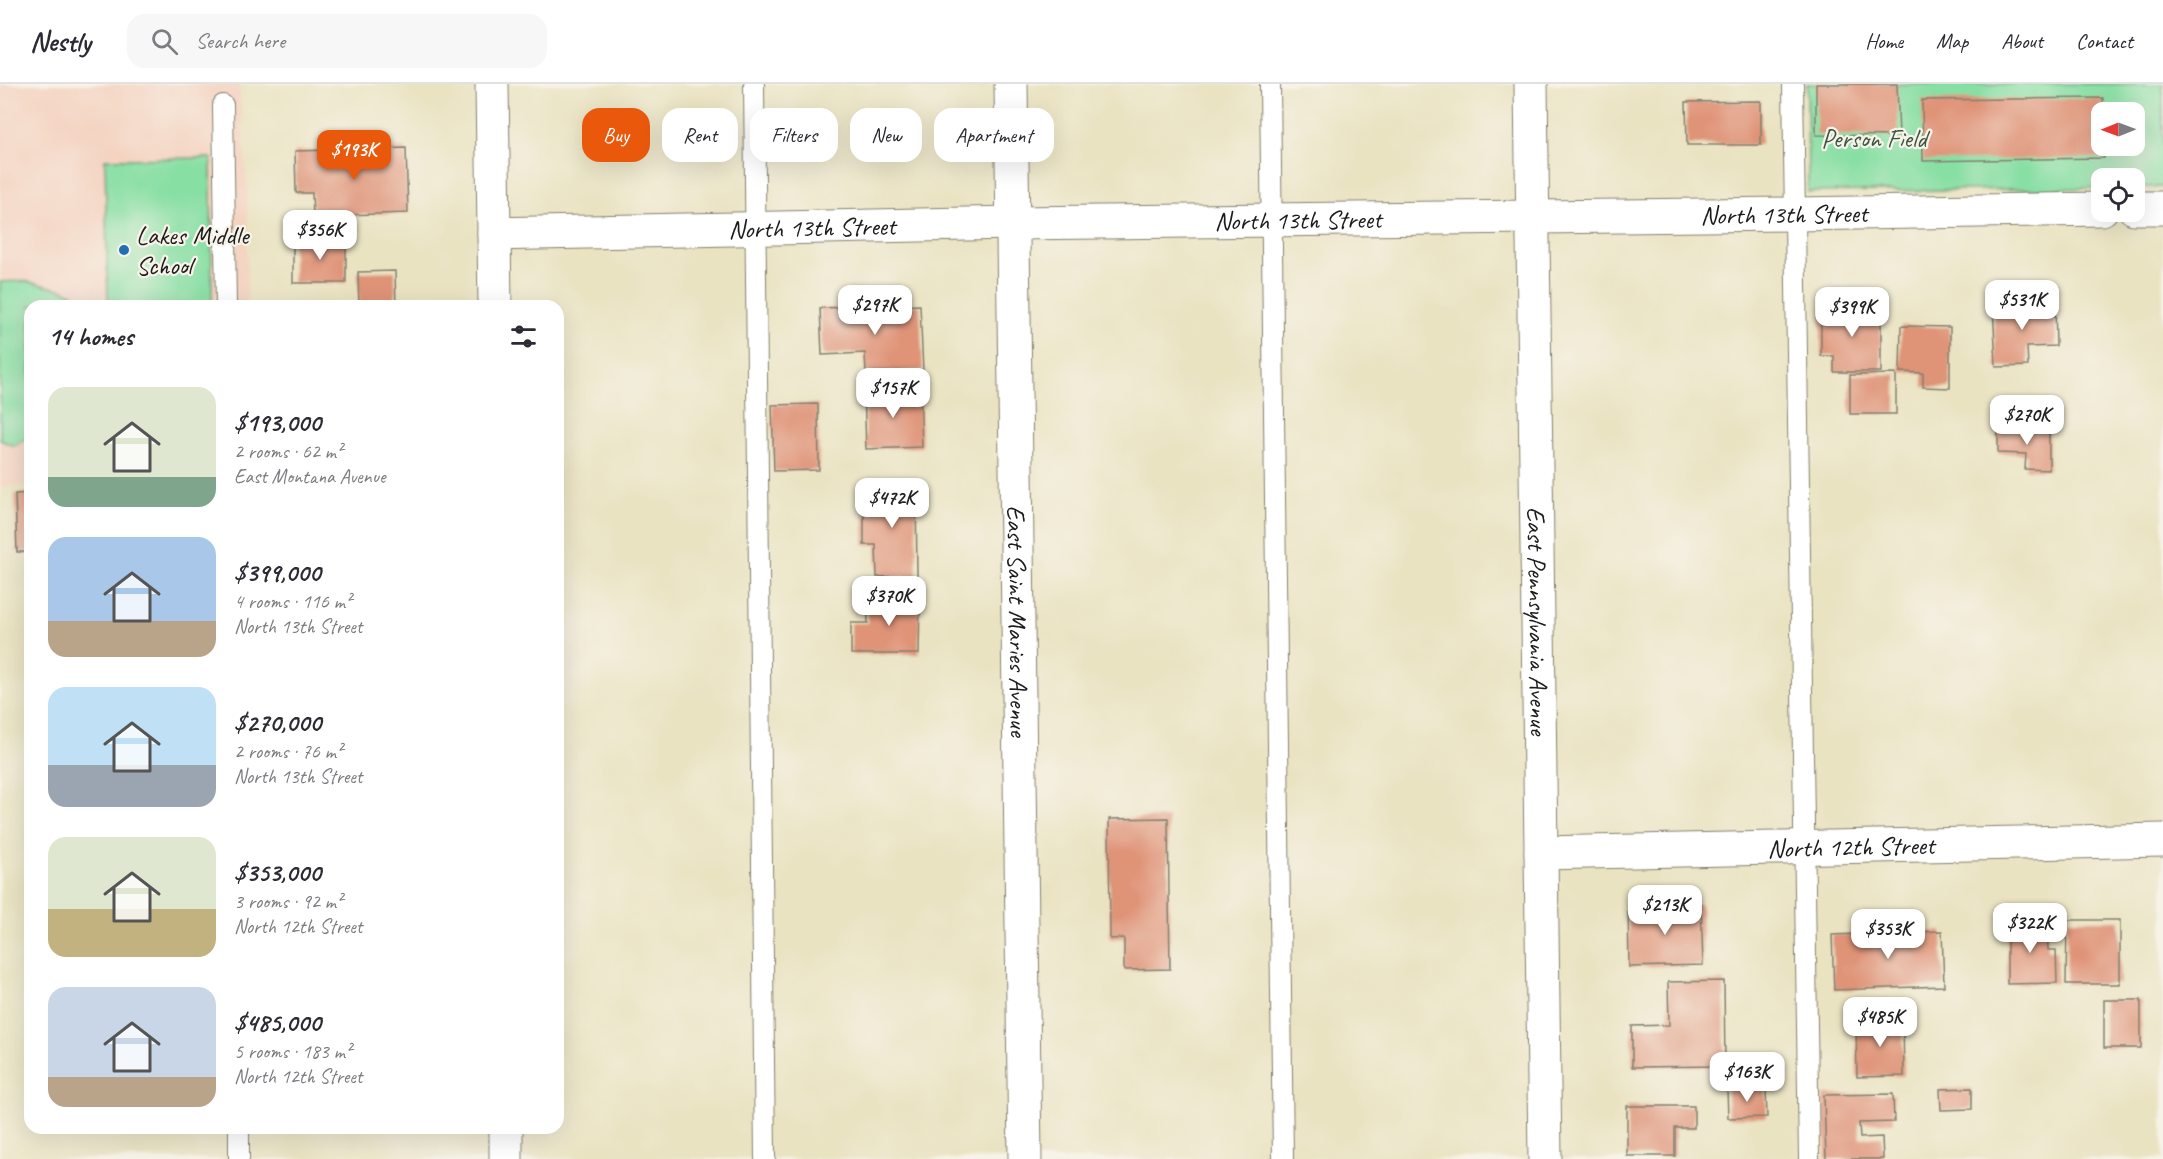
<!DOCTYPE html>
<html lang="en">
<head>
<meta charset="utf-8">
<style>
  body { margin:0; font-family:Caveat,sans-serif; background:#f7f7f7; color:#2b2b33; height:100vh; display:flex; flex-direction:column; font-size:22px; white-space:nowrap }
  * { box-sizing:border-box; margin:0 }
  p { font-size:20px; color:#7c7c81 }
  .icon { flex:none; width:33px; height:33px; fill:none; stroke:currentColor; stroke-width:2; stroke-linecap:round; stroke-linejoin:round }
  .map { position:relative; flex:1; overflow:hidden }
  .sheet { position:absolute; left:24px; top:216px; width:540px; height:834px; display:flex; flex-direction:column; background:#fff; border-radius:18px; box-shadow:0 6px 24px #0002 }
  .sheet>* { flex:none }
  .top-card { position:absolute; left:582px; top:24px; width:570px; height:54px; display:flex; gap:12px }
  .needle { width:39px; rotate:269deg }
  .fabs { position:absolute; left:2091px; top:18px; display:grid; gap:12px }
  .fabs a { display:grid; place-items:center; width:54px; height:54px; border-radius:12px; background:#fff; box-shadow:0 6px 24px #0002; font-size:30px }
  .price { position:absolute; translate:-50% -51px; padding:0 14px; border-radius:12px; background:#fff; color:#222; font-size:20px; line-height:39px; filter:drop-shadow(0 2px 3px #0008) }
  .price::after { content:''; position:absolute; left:50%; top:36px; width:18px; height:14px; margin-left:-9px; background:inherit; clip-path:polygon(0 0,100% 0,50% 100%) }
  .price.selected { background:#ea580c; color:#fff }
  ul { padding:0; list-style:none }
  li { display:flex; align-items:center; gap:18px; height:150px; padding:0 24px }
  li span { display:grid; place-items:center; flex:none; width:168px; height:120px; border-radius:18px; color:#555 }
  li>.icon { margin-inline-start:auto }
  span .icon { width:72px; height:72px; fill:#fffc; stroke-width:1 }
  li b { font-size:26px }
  h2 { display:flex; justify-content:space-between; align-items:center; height:72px; padding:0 24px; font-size:26px }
  .chip { padding:0 21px; border-radius:18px; background:#fff; box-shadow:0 6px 24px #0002; font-size:21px; line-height:54px }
  .chip.selected { background:#ea580c; color:#fff }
  header { display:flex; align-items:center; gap:36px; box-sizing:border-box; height:84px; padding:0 30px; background:#fff; border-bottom:2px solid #e1e1e2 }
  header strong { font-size:28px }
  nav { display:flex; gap:33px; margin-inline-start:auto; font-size:21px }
  .search { width:420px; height:54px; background:#f7f7f7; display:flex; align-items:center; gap:15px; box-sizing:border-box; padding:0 21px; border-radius:18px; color:#7c7c81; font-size:22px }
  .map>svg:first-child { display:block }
  .built { fill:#f4d3c1 }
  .green { fill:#88dfa4; stroke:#527e60; stroke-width:1.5; fill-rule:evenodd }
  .building { fill:#df9377 }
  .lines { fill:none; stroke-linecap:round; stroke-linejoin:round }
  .service-casing { stroke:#83806f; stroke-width:22 }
  .minor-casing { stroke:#83806f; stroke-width:35 }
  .service { stroke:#fff; stroke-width:20 }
  .minor { stroke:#fff; stroke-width:33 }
  .poi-dot { fill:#1f6fb2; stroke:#f7f3e8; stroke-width:2 }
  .labels { text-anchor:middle; stroke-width:4.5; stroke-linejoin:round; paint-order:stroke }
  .park-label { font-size:26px; fill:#3c5645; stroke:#f7f3e8 }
  .street-label { font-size:26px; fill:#1c1c1c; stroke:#f7f3e8 }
  .poi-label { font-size:26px; fill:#1c1c1c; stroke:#f7f3e8; text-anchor:start }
</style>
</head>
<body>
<header>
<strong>Nestly</strong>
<div class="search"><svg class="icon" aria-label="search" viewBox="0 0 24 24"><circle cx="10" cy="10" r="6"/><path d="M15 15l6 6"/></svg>Search here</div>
<nav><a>Home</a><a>Map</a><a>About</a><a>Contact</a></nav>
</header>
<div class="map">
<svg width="2163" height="1075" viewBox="0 0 2163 1075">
  <rect width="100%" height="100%" fill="#f7f3e8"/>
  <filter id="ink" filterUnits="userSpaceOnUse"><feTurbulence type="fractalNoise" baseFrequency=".0167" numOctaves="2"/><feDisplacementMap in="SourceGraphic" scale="12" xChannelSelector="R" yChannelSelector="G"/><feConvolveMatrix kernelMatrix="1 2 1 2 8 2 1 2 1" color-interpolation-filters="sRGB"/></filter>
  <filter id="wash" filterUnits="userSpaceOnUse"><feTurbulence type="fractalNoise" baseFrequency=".008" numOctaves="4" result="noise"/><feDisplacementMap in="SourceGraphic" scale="24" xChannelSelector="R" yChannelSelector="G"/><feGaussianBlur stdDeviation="1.35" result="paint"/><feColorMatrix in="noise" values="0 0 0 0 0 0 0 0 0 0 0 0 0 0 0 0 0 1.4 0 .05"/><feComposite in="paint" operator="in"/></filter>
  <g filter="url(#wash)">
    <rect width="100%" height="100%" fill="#eae3c2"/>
    <!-- built -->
    <polygon class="built" points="0,0 239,0 248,111 247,222 30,222 30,401 0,402"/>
    <!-- green -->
    <g class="green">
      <path d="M 1807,0 L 2163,0 L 2163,103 L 2135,103 L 2134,94 L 2102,94 L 2101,104 L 1808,108 ZM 2102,28 L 2134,28 L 2134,62 L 2102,62 Z"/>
      <polygon points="211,74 212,222 108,222 105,75"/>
      <polygon points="24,197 64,206 91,219 89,222 30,222 30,347 26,355 14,362 0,356 0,198"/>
    </g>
    <g id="blocks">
      <!-- building -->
      <g class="building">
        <polygon points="1816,0 1897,0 1899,52 1816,51"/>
        <polygon points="2103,14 2102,62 2104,62 2104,74 1923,77 1922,16"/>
        <polygon points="1761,17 1761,61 1687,61 1686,18"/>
        <polygon points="406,64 408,129 313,132 312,109 296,109 295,67"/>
        <polygon points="346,154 346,199 293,199 293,155"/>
        <polygon points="395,187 396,222 359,222 358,188"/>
        <polygon points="2055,218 2056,262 2027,263 2028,282 1996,283 1993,220"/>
        <polygon points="920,221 923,286 866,289 865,269 822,271 820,224"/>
        <polygon points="1821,222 1881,222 1881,288 1834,288 1834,272 1821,272"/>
        <polygon points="1901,242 1950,243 1950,304 1923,303 1923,289 1900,288"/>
        <polygon points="1896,290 1896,330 1850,330 1850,291"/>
        <polygon points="920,305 922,363 866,365 864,307"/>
        <polygon points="818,320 819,386 774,387 772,321"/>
        <polygon points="1998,345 2049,346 2049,386 2025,385 2026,370 1998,369"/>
        <polygon points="864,402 916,402 917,492 877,493 876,461 864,461"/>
        <polygon points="30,409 30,468 17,468 15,410"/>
        <polygon points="920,511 919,570 851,570 851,539 868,539 867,512"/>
        <polygon points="1168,734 1170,885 1124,886 1124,854 1110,855 1109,735"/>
        <polygon points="1701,820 1703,881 1629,883 1628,822"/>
        <polygon points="2067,836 2120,836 2120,900 2066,900"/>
        <polygon points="2047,837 2048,866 2056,866 2057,899 2007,900 2007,838"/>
        <polygon points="1942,847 1944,902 1834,906 1832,851"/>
        <polygon points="1724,897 1725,982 1632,983 1632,942 1669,941 1668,898"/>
        <rect x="2104" y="916" width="37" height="48"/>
        <polygon points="1903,935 1904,992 1857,993 1856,937"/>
        <polygon points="1766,1004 1767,1033 1728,1034 1727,1005"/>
        <polygon points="1972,1004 1972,1025 1941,1026 1940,1005"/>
        <polygon points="1893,1010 1894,1038 1859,1039 1860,1054 1882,1053 1883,1075 1826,1075 1824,1011"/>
        <polygon points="1627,1022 1694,1022 1694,1044 1675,1044 1675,1072 1627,1072"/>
      </g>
    </g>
  </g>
  <g filter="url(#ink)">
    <use href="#blocks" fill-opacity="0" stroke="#83806f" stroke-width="1.5"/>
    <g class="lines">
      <defs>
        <g id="service">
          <polyline points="754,0 765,1075"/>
          <polyline points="1270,0 1283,1075"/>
          <polyline points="1793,0 1809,1075"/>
          <polyline points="223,21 226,222"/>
          <polyline points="239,1044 239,1075"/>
        </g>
        <g id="minor">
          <polyline points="492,0 495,222"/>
          <path id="s1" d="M 1011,0 L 1025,1075"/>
          <path id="s2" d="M 1531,0 L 1545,1075"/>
          <polyline points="2134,124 2163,124"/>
          <path id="s3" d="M 494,150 L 1013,139 L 1795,130 L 2102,125"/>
          <path id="s4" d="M 1541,769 L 2163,756"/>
          <polyline points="506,1044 506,1075"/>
        </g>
      </defs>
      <!-- service casing -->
      <use href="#service" class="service-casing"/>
      <!-- minor casing -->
      <use href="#minor" class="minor-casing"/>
      <!-- service -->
      <use href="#service" class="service"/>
      <!-- minor -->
      <use href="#minor" class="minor"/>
    </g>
  </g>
  <!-- markers -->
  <circle class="poi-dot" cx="124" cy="166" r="6"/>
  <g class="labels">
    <!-- park labels -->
    <g class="park-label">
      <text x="1874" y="63">Person Field</text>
    </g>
    <!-- street labels -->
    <g class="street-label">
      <text dy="9" stroke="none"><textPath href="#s3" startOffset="1290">North 13th Street</textPath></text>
      <text dy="9" stroke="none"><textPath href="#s3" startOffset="804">North 13th Street</textPath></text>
      <text dy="9" stroke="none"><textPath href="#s3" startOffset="318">North 13th Street</textPath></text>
      <text dy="9" stroke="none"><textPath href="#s1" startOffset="537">East Saint Maries Avenue</textPath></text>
      <text dy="9" stroke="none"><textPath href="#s2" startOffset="537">East Pennsylvania Avenue</textPath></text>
      <text dy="9" stroke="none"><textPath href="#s4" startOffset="310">North 12th Street</textPath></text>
    </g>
    <!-- poi labels -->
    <g class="poi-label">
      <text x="136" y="160">Lakes Middle<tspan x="136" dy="30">School</tspan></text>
    </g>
  </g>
</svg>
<div class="fabs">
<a><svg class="needle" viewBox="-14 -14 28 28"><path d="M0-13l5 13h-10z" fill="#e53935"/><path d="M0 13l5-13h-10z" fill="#7c7c81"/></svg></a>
<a><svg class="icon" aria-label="locate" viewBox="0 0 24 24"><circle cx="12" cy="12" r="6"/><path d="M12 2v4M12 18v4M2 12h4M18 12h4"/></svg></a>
</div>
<b class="price selected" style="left:354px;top:97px">$193K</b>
<b class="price" style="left:320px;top:177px">$356K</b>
<b class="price" style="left:2022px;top:247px">$531K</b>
<b class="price" style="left:875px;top:252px">$297K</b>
<b class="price" style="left:1852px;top:254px">$399K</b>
<b class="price" style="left:893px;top:335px">$157K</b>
<b class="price" style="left:2027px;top:362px">$270K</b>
<b class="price" style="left:892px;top:445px">$472K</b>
<b class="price" style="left:889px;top:543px">$370K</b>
<b class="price" style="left:1665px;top:852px">$213K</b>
<b class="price" style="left:2030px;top:870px">$322K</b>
<b class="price" style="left:1888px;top:876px">$353K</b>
<b class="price" style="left:1880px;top:964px">$485K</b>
<b class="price" style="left:1747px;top:1019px">$163K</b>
<div class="top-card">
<a class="chip selected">Buy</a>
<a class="chip">Rent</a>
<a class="chip">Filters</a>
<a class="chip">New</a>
<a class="chip">Apartment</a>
</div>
<section class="sheet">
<h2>14 homes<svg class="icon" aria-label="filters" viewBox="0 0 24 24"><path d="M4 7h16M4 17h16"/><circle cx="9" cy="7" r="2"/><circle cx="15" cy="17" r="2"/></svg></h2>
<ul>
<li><span style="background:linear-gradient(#dfe7d0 75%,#7fa58c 0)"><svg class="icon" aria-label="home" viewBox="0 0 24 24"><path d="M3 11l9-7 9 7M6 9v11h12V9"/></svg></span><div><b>$193,000</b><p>2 rooms · 62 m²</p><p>East Montana Avenue</p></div></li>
<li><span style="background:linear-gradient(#a9c7e8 70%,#b9a48a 0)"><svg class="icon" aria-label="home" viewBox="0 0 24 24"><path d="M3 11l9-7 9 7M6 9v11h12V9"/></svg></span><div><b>$399,000</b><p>4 rooms · 116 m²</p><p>North 13th Street</p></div></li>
<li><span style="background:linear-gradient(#bfe0f5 65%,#9aa5b1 0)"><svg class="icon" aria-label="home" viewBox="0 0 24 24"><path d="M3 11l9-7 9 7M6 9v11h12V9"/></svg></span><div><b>$270,000</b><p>2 rooms · 76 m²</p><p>North 13th Street</p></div></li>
<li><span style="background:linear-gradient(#dfe7d0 60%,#c2b280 0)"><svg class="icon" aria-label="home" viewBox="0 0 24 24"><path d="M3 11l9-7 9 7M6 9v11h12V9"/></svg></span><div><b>$353,000</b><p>3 rooms · 92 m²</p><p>North 12th Street</p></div></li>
<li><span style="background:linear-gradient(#c9d6e8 75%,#b9a48a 0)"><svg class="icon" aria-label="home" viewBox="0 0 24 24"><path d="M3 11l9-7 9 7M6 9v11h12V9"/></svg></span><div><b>$485,000</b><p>5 rooms · 183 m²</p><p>North 12th Street</p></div></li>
</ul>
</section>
</div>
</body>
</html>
